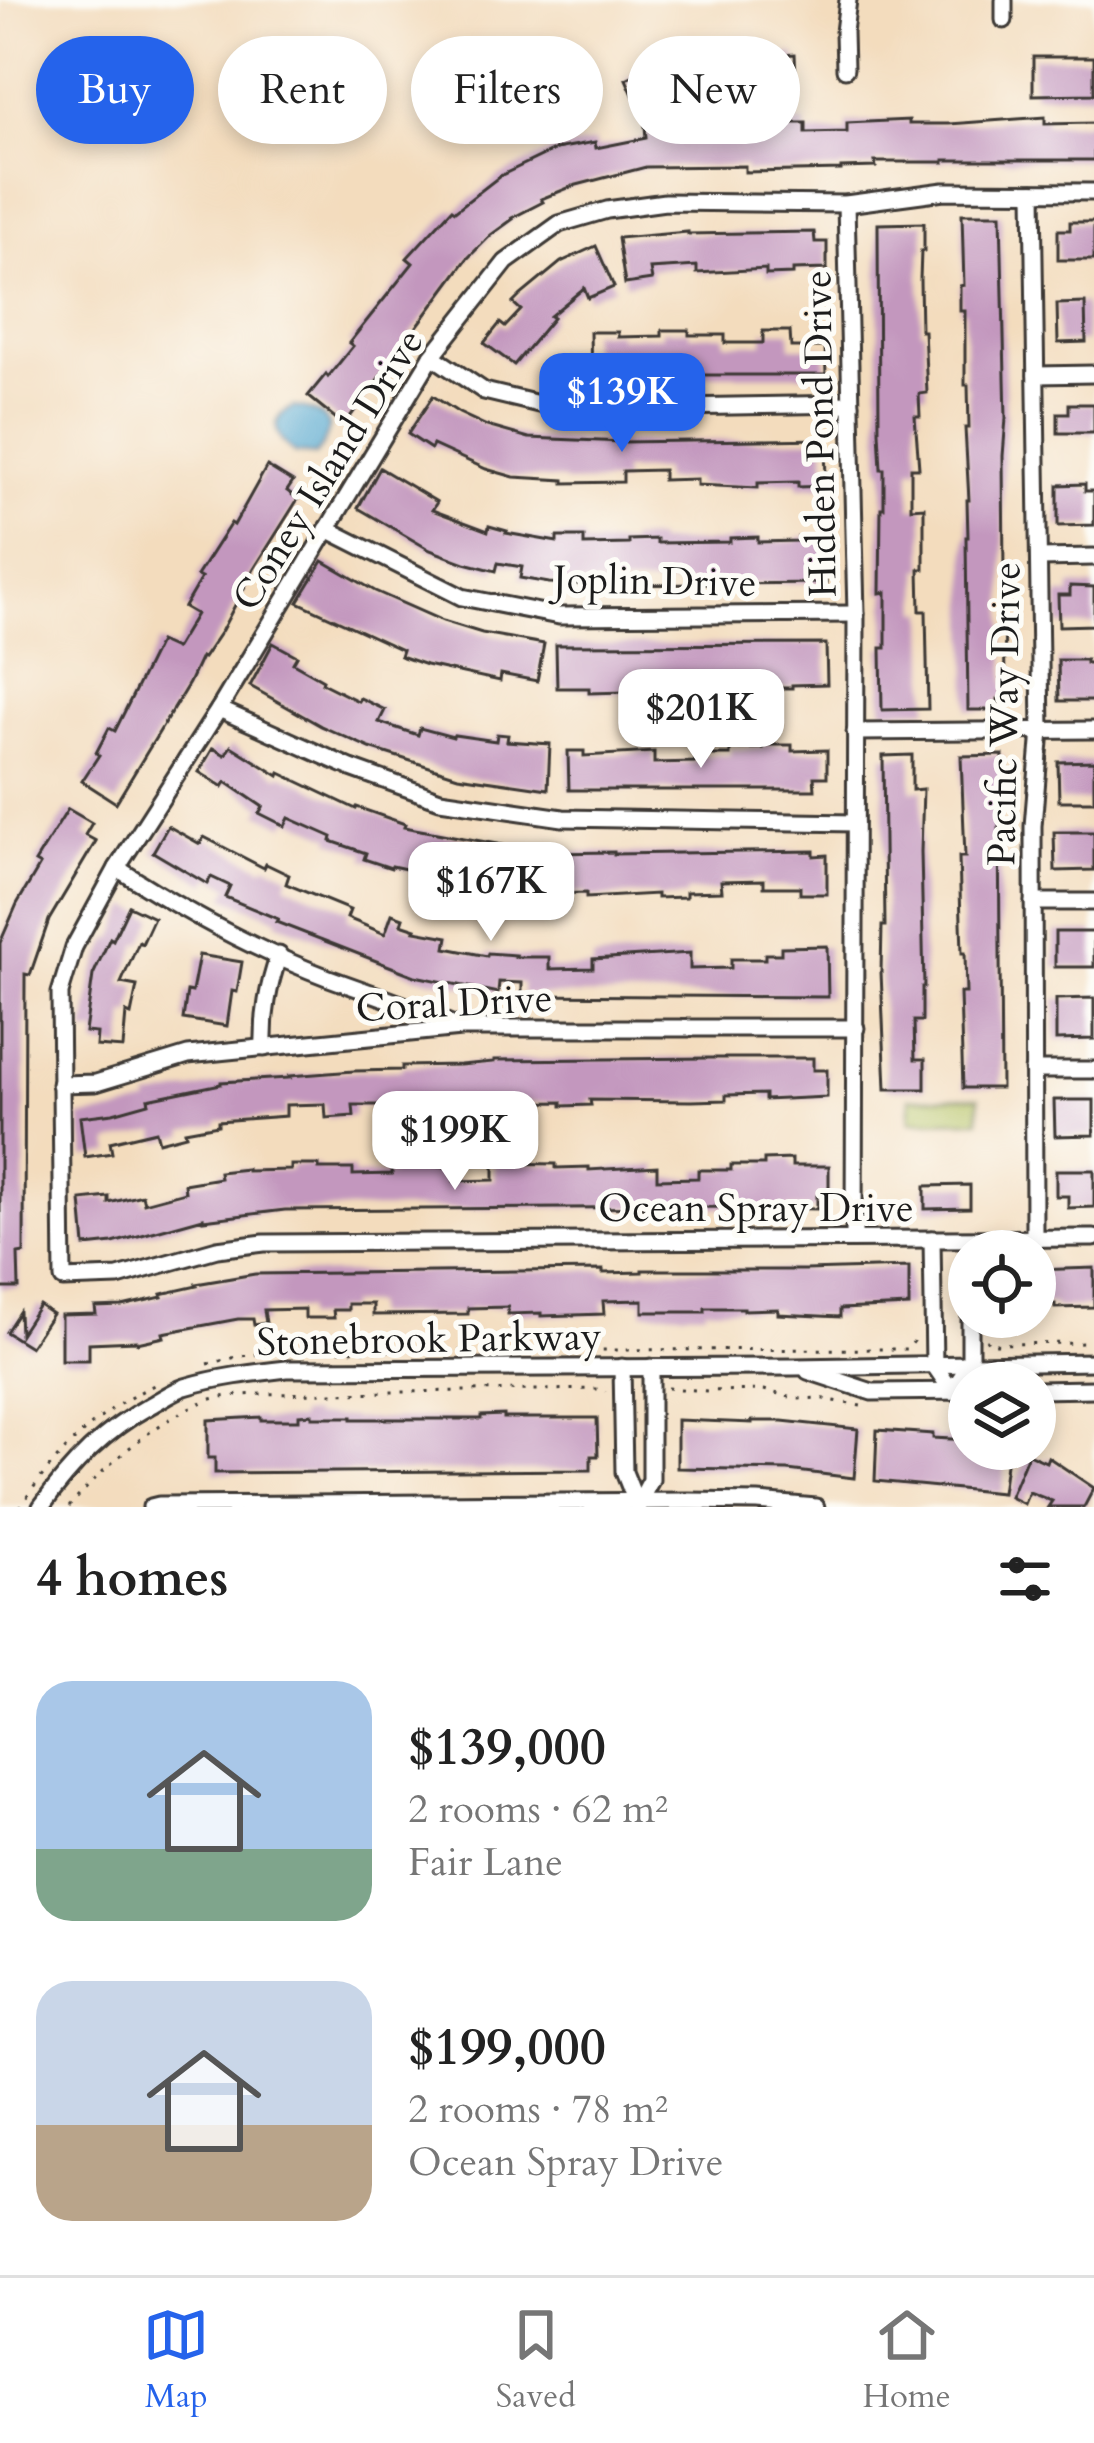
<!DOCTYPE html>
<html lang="en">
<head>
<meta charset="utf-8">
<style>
  body { margin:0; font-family:Cardo,serif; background:#f2f2f2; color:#222; height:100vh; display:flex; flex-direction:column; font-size:45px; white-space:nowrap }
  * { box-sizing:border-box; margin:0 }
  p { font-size:39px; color:#767676 }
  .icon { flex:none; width:66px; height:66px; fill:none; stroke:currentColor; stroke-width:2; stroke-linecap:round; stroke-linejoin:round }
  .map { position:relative; height:1507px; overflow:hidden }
  .drawer { display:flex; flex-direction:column; background:#fff; flex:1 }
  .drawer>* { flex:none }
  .top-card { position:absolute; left:36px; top:36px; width:1023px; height:108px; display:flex; gap:24px }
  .tools { position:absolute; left:948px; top:1230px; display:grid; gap:24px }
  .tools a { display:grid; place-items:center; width:108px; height:108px; border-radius:50%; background:#fff; box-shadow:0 6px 18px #0003; font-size:60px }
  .price { position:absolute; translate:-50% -102px; padding:0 27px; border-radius:24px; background:#fff; color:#222; font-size:39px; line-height:78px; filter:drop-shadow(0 3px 6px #0008) }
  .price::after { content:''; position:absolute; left:50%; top:72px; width:36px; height:27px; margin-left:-18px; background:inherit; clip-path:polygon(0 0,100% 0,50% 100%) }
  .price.on { background:#2563eb; color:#fff }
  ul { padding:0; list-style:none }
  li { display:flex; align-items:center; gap:36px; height:300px; padding:0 36px }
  li span { display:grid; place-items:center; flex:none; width:336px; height:240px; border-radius:36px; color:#555 }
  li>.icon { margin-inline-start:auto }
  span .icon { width:144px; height:144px; fill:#fffc; stroke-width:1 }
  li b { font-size:51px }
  h2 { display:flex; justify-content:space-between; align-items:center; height:144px; padding:0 36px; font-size:51px }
  .pill { padding:0 42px; border-radius:54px; background:#fff; box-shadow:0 6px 18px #0003; font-size:42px; line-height:108px }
  .pill.on { background:#2563eb; color:#fff }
  .tab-bar { display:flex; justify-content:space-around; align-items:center; height:168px; border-top:3px solid #e0e0e0; background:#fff; font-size:33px; color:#767676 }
  .tab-bar a { display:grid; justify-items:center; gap:6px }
  .tab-bar .on { color:#2563eb }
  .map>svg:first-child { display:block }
  .green { fill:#b6c263; stroke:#696f40; stroke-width:3 }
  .water { fill:#53a6ce; stroke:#386175; stroke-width:3 }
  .building { fill:#c397be }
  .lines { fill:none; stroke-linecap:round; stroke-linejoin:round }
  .minor-casing { stroke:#3c3934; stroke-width:21 }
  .path { stroke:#3c3934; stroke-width:3; stroke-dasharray:3 9; stroke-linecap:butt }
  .minor { stroke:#fff; stroke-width:15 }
  .labels { text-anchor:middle; stroke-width:10; stroke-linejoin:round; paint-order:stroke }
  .street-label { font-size:39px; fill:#1c1c1c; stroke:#fdfcf7 }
</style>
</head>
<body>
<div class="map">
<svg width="1094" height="1507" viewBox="0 0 1094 1507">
  <rect width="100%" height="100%" fill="#fdfcf7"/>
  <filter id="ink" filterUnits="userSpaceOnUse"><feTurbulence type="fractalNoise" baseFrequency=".00833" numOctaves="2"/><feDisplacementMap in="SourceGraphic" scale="24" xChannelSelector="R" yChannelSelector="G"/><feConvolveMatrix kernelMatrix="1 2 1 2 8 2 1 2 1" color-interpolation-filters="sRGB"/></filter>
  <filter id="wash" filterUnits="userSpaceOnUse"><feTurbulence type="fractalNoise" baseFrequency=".004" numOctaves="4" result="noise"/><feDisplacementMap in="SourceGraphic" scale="48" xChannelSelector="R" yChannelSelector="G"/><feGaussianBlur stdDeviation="2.7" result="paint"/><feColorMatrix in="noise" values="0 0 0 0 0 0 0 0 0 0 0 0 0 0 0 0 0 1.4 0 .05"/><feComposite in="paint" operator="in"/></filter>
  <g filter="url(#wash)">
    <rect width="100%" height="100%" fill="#f3dcbd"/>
    <!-- green -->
    <polygon class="green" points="979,1097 979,1120 910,1121 910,1098"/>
    <!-- water -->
    <path class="water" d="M 294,407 C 329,411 339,427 315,455 L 294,453 C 276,438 266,419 294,407 Z"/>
    <g id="blocks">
      <!-- building -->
      <g class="building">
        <polygon points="795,54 796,78 749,81 747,57"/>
        <polygon points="673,56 678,67 668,71 671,79 634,97 626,79"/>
        <polygon points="1033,57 1094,57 1094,94 1033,95"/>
        <polygon points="1045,117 1045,124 1094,123 1094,160 944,160 944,162 875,162 876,167 841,168 841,170 745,172 745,166 646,167 573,186 541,199 543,202 512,218 513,219 491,235 467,259 344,425 308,396 326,374 328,377 353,346 349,343 413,263 407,258 452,209 455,211 500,176 556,149 595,142 596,148 646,138 645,126 740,124 740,129 777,129 777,123 806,123 806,133 847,132 847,123 909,120 909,124 949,124"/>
        <polygon points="962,214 1001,214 1006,418 1003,456 1005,699 998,699 998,710 968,710 966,537 968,537 967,500 969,500 965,428 969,428 968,385 965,385 965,311 960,311 960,286 964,285"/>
        <polygon points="1070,222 1094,222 1094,260 1058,260 1058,230 1070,230"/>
        <polygon points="924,223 924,251 921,251 920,280 921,331 924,331 927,393 919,394 920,416 915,416 919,468 911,468 911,508 924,507 924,569 919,569 920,611 926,611 928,709 882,710 881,648 886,648 886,592 880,593 881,508 884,508 884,469 881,469 879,431 878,224"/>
        <polygon points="688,232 688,234 814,232 815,242 827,242 827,269 793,270 793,274 766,275 766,269 697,273 697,266 650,269 652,280 625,284 618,238"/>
        <polygon points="596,246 614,287 588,298 584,288 550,316 553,318 514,365 484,343 500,323 505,327 521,310 513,303 521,295 561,262"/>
        <polygon points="1085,303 1086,342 1058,343 1057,304"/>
        <polygon points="662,330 689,330 689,335 725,335 725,343 763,343 763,331 790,331 791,347 825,347 826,375 656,375 656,379 591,379 590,332 618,332 618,337 662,336"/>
        <polygon points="433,396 459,413 487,426 529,438 623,442 825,439 826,486 798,487 798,482 758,483 758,488 697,485 697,479 663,480 663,470 623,471 623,482 564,483 564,480 514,477 486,469 433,445 431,449 408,434"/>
        <polygon points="1069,404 1094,404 1094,433 1058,433 1058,413 1069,413"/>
        <polygon points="267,466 293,482 287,491 298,499 254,569 222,630 203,658 201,657 189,683 116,803 82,781 99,755 96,753 109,728 115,731 159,642 175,649 196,614 184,607 201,578 197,576 231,523 234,525"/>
        <polygon points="380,468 437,502 432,510 488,531 489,526 507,531 506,533 557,542 557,537 584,537 584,545 629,544 629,540 657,539 657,543 730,542 730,538 758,537 758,542 798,541 798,537 825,536 826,583 596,585 549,583 520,578 522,567 498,563 496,571 465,563 430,550 358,508"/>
        <polygon points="1085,484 1085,491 1094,491 1094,525 1058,526 1058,485"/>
        <polygon points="323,561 375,591 443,621 482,633 544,644 537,681 501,674 500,681 426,665 400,656 402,650 298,602"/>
        <polygon points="1070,586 1094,587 1094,625 1059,626 1058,595 1070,595"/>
        <polygon points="273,643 297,656 293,663 323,680 322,683 358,701 360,698 385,710 379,722 418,735 420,728 453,737 454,735 496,741 497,734 508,735 507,741 550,744 548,789 458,776 370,748 321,726 250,686"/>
        <polygon points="826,644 827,684 792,685 792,688 723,688 723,691 695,692 695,684 654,685 654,695 627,695 626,692 589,693 589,688 557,688 556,645"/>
        <polygon points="1058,660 1086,660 1086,663 1094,663 1094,701 1059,701"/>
        <polygon points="763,745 792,745 792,751 827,750 827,777 814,777 815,790 569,790 568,751 584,751 584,756 654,752 654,763 695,762 695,755 730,755 730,749 763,748"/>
        <polygon points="231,746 279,776 280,773 356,809 357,807 405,824 404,827 508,846 508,849 550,853 614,852 614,854 814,851 814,856 827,855 827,894 800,894 800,887 764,887 764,880 721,881 722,891 686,892 686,897 657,898 657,894 586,898 586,893 550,894 550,880 504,876 503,882 466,877 464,886 437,881 438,876 392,866 391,868 364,859 366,853 331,841 332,837 289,818 285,826 259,813 263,807 226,782 223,787 199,772 213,748 225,755"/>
        <polygon points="912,755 912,790 923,789 921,852 924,987 922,987 922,1021 914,1021 915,1059 925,1059 925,1089 886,1089 881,972 882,926 885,926 883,756"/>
        <polygon points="1003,755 1003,783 999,783 999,817 1001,1088 963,1088 960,993 966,993 965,953 962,953 959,857 965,857 961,756"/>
        <polygon points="1094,761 1094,801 1059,801 1058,762"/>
        <polygon points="68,809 92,823 85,835 96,841 49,920 30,975 25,974 24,1253 18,1254 19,1288 0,1288 0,943 17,904 40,865 35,862"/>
        <polygon points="168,826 200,844 204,837 264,868 266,864 289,875 286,884 350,910 347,918 385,934 392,914 403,918 401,924 416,929 415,931 448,937 446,948 487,956 488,953 516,955 515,957 549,957 549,969 593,968 593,959 690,953 690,969 731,968 731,959 765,959 765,954 781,954 781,947 827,946 828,997 522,995 522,983 499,982 498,993 415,976 276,922 278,919 225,897 230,886 211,877 207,884 153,852"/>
        <polygon points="1054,832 1094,832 1094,870 1055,871"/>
        <polygon points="129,906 154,918 142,944 139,942 121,983 137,986 131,1015 126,1013 123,1048 96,1046 97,1033 85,1032 93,975 110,938 113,940"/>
        <rect x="1055" y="932" width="39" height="35"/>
        <polygon points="199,955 242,962 237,992 232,991 227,1026 183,1019 187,991 192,992"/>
        <polygon points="1094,998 1094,1039 1056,1040 1056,999"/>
        <polygon points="713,1058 813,1058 813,1070 827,1070 827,1097 765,1100 765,1094 726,1095 726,1100 692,1101 590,1100 591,1105 562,1106 562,1102 495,1103 495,1101 454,1102 393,1109 393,1105 353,1105 354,1116 326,1118 325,1104 286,1105 286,1116 218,1121 218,1125 185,1131 186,1135 159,1142 156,1131 110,1142 112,1153 85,1157 80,1117 113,1113 149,1103 148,1099 221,1084 221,1082 290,1078 289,1076 354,1071 402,1070 402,1066 460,1065 494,1062 494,1060"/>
        <polygon points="1054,1100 1094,1100 1094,1135 1055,1136"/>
        <polygon points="792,1159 792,1166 829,1166 829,1196 817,1196 817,1209 699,1207 285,1210 203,1220 203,1218 113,1243 85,1246 81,1200 109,1197 109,1203 142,1195 144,1203 185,1192 184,1184 220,1178 219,1172 247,1169 247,1171 291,1170 291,1165 319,1165 319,1169 353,1169 353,1175 392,1174 392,1166 454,1167 454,1181 494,1180 494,1163 556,1164 556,1168 589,1167 589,1170 657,1166 657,1179 698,1178 698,1170 731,1170 731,1165 764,1165 764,1160"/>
        <polygon points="1056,1170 1094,1170 1094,1207 1068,1208 1068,1196 1056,1196"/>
        <polygon points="970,1185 970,1208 925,1209 925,1186"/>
        <polygon points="909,1267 909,1306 840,1309 840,1317 778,1314 778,1309 744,1310 744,1308 705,1308 705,1312 643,1312 643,1300 603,1301 604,1314 541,1316 541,1313 508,1314 508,1307 468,1308 468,1314 373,1315 373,1304 348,1304 348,1310 333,1310 334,1318 305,1318 305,1309 264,1310 266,1323 254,1325 253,1319 238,1319 163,1333 164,1337 137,1343 136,1341 89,1343 89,1360 61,1360 61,1315 96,1314 95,1307 122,1306 162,1297 161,1294 197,1286 196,1284 255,1274 603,1270 603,1273 642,1272 642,1270 805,1270"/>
        <polygon points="1094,1268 1094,1307 1055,1308 1055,1304 1035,1304 1035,1270"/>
        <polygon points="39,1305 52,1314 30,1347 6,1332 19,1312 20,1334"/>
        <polygon points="312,1414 312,1417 352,1417 352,1419 481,1419 481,1416 504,1415 504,1418 597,1418 598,1456 591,1456 591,1470 215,1473 215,1458 208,1458 208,1420 261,1417 261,1420 299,1420 299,1415"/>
        <polygon points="677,1420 752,1423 752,1421 782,1421 858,1429 854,1478 788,1470 677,1468"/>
        <polygon points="877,1430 933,1434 933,1438 969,1440 968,1449 1008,1449 1002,1493 875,1481"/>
        <polygon points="1028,1454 1046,1462 1048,1457 1094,1488 1084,1507 1048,1507 1052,1501 1029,1492 1024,1504 1010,1497"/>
      </g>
    </g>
  </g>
  <g filter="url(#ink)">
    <use href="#blocks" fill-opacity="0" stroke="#3c3934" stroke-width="3"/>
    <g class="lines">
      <defs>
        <g id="minor">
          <polyline points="1004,0 1004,20"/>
          <polyline points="845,69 844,32 848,0"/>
          <polyline points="1033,192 1041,730 1033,826 1034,1238"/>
          <polyline points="1094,192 944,191 846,204 665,202 607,210 559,224 506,262 432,356 219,709 117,868 74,947 60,993 63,1279 118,1277 217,1249 264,1243 1094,1238"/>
          <polyline points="846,204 856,614 854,1239"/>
          <polyline points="432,356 484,391 560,409 851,404"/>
          <polyline points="1036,375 1094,374"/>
          <polyline points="327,529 462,597 559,616 856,614"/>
          <polyline points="1039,558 1094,557"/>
          <polyline points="219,709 351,768 440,800 563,818 855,823"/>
          <polyline points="855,732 1094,730"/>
          <path d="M 117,868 C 183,911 255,950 329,978 C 373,994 416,1008 458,1027"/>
          <polyline points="1033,902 1094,902"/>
          <path d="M 264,1048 C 263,1014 268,987 279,955"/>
          <polyline points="1033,1070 1094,1070"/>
          <polyline points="60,1084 96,1083 188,1055 461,1028 856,1028"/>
          <polyline points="932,1239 934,1365 952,1391 970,1364 970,1317"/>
          <polyline points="622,1367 624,1472 638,1507"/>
          <polyline points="808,1371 872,1392 969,1391"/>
          <polyline points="1035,1390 1094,1389"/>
          <polyline points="638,1504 651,1480 651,1367"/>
          <path d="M 41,1507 C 72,1464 104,1431 151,1405 C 162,1399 173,1391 185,1387 C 218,1377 252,1373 287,1369 L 794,1367 L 1094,1362"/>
          <polyline points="151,1507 159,1505 688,1501 758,1502 816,1507"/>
        </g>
      </defs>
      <!-- minor casing -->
      <use href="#minor" class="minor-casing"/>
      <!-- path -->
      <g class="path">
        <polyline points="986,1339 989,1344 1094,1343"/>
        <polyline points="208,1364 240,1356 291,1351 908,1349 914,1341"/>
        <polyline points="668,1388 708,1391 764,1390 797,1399 819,1398 866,1407"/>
        <path d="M 20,1507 C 54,1455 97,1412 154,1385"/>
        <path d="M 69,1507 C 104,1467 147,1428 196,1405 C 215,1395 240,1395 262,1394 L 603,1389 L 605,1392"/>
      </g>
      <!-- minor -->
      <use href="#minor" class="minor"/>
    </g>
  </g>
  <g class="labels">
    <!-- street labels -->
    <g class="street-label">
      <text transform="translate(819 434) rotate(-91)" y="14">Hidden Pond Drive</text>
      <text transform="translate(327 469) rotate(-58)" y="14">Coney Island Drive</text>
      <text transform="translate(655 580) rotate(1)" y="14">Joplin Drive</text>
      <text transform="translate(1003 714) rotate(-89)" y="14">Pacific Way Drive</text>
      <text transform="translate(454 1002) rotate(-3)" y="14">Coral Drive</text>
      <text x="756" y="1221">Ocean Spray Drive</text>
      <text transform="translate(429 1338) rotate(-1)" y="14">Stonebrook Parkway</text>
    </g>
  </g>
</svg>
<div class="tools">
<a><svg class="icon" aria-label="locate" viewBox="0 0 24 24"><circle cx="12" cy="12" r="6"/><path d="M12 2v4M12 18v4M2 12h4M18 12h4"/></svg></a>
<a><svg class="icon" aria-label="layers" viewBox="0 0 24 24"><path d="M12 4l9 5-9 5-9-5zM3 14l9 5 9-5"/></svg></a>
</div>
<b class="price on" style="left:622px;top:455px">$139K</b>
<b class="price" style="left:701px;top:771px">$201K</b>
<b class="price" style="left:491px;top:944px">$167K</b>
<b class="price" style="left:455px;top:1193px">$199K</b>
<div class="top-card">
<a class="pill on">Buy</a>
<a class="pill">Rent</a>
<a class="pill">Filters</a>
<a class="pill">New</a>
</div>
</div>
<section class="drawer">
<h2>4 homes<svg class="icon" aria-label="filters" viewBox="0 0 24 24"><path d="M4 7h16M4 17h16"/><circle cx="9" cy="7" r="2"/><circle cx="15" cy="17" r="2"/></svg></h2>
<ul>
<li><span style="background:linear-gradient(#a9c7e8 70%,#7fa58c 0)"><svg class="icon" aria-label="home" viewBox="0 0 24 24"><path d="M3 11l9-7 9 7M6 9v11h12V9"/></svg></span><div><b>$139,000</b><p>2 rooms · 62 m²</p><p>Fair Lane</p></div></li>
<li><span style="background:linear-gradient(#c9d6e8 60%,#b9a48a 0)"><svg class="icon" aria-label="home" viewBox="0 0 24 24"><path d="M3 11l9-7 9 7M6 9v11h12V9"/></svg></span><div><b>$199,000</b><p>2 rooms · 78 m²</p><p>Ocean Spray Drive</p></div></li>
</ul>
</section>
<nav class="tab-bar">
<a class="on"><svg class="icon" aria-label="map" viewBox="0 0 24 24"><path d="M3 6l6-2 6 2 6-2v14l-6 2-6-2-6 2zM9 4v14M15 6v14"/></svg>Map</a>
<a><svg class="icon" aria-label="saved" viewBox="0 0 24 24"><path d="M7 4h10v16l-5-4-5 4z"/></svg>Saved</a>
<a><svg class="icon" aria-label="home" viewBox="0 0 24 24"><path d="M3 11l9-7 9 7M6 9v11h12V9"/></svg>Home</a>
</nav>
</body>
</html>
